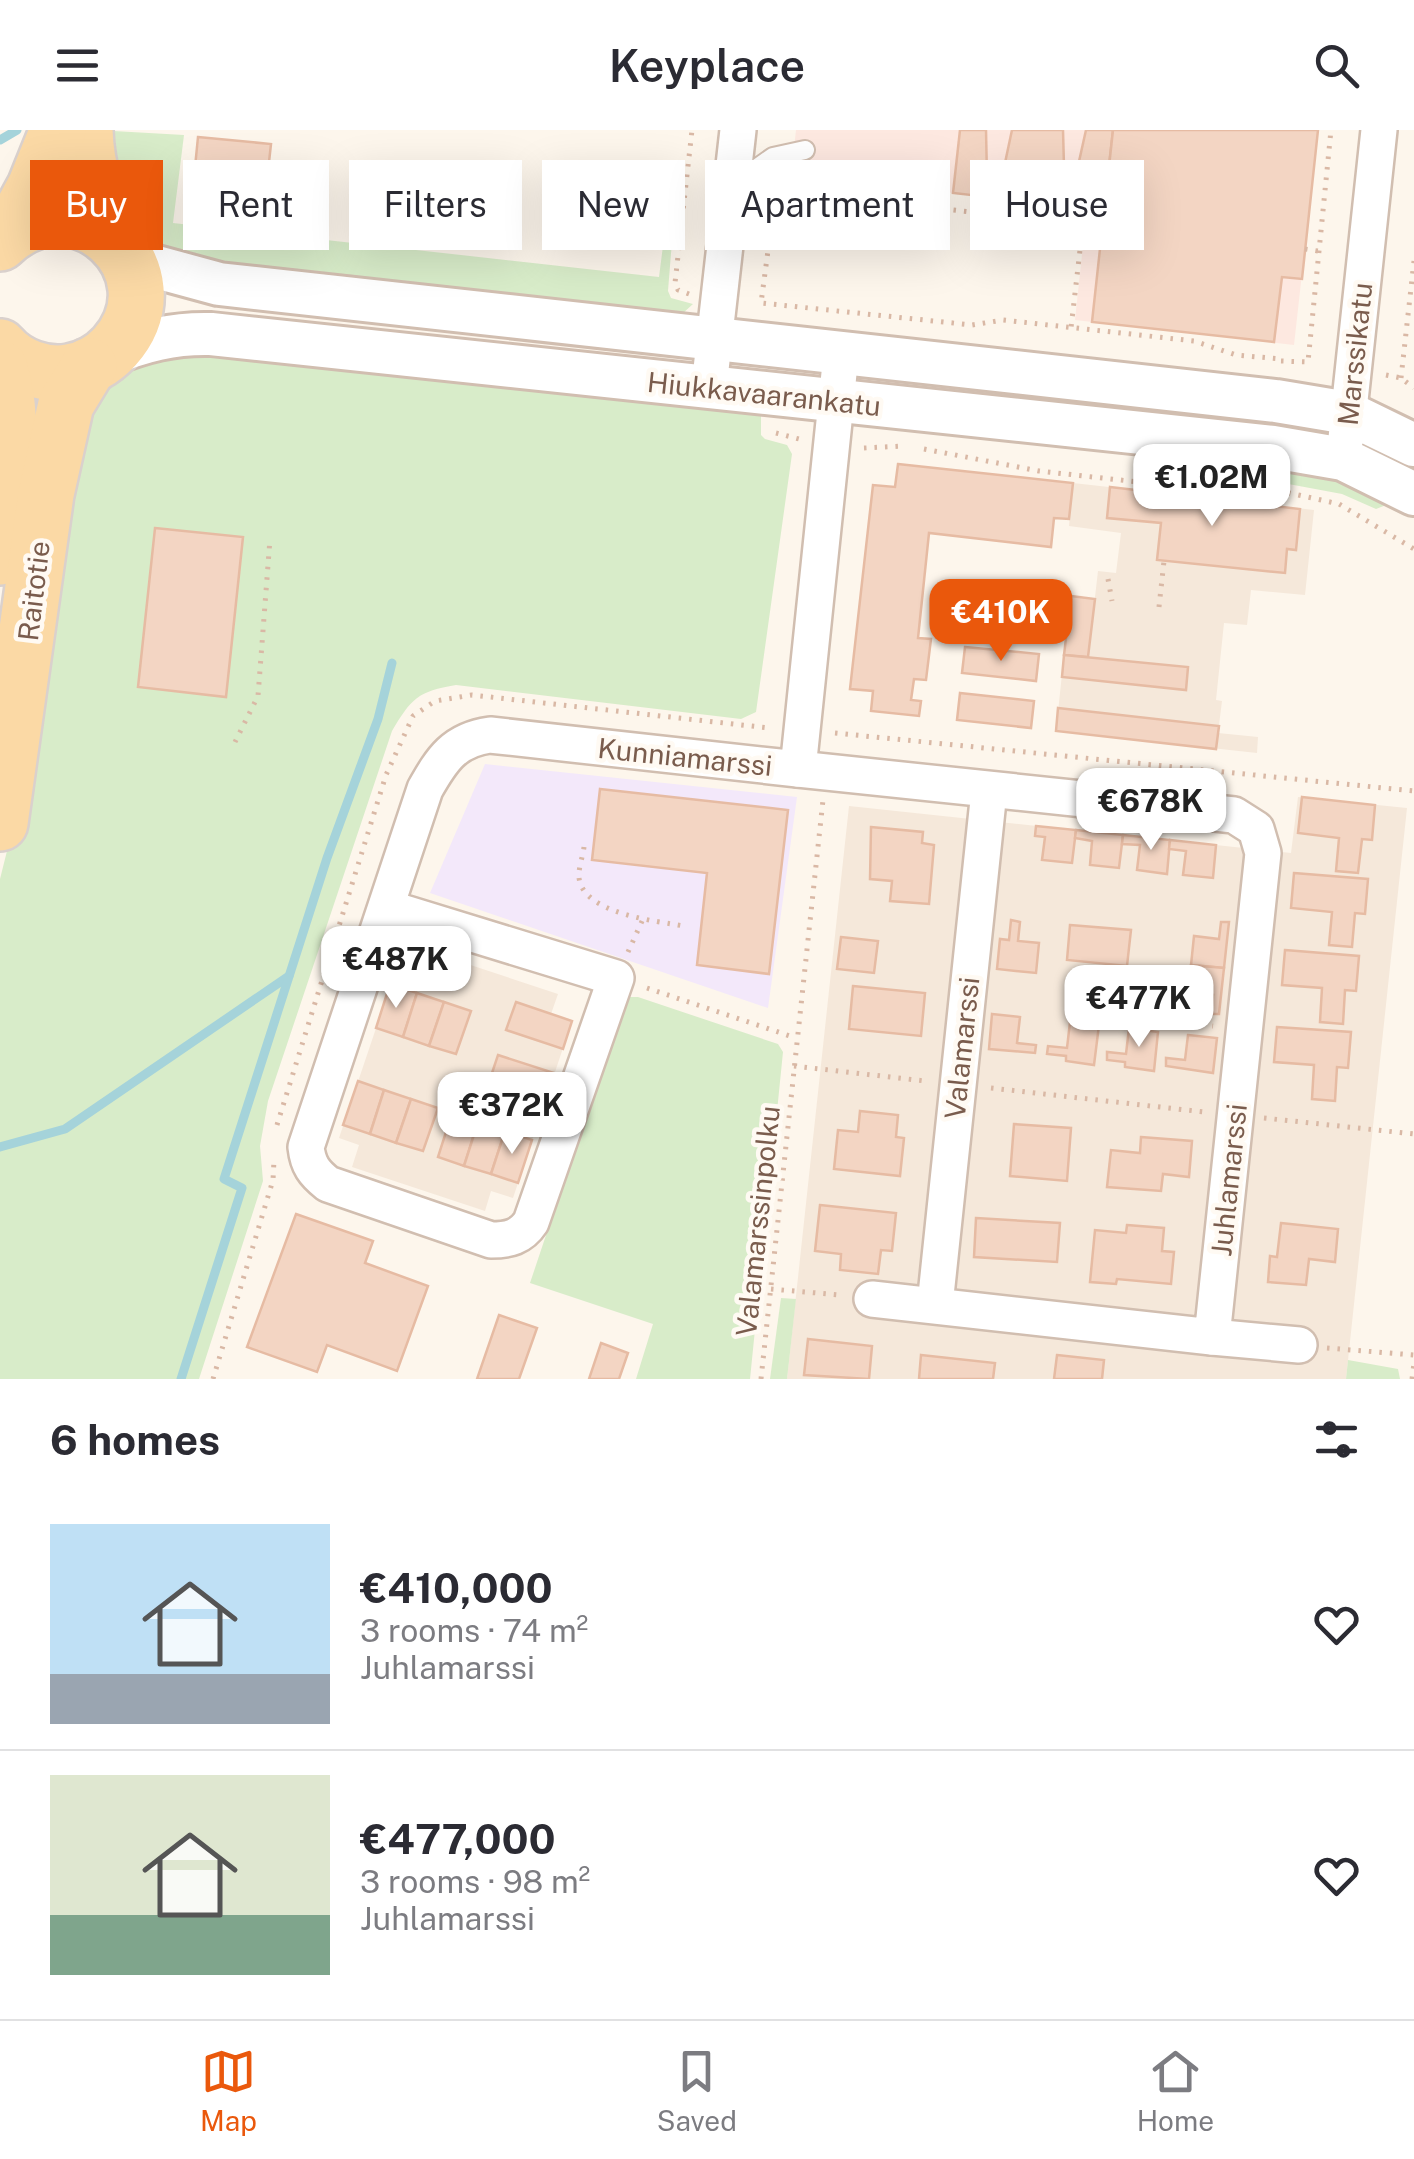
<!DOCTYPE html>
<html lang="en">
<head>
<meta charset="utf-8">
<style>
  body { margin:0; font-family:"Public Sans",sans-serif; background:#f2f2f3; color:#2b2b33; height:100vh; display:flex; flex-direction:column; font-size:38px; white-space:nowrap }
  * { box-sizing:border-box; margin:0 }
  p { font-size:32px; color:#7c7c81 }
  .icon { flex:none; width:55px; height:55px; fill:none; stroke:currentColor; stroke-width:2; stroke-linecap:round; stroke-linejoin:round }
  .map { position:relative; height:1249px; overflow:hidden }
  .panel { display:flex; flex-direction:column; background:#fff; flex:1 }
  .panel>* { flex:none }
  .guide { position:absolute; left:30px; top:30px; width:1355px; height:90px; display:flex; gap:20px }
  .price { position:absolute; translate:-50% -85px; padding:0 22px; border-radius:20px; background:#fff; color:#222; font-size:32px; line-height:65px; filter:drop-shadow(0 2px 5px #0008) }
  .price::after { content:''; position:absolute; left:50%; top:60px; width:30px; height:22px; margin-left:-15px; background:inherit; clip-path:polygon(0 0,100% 0,50% 100%) }
  .price.selected { background:#ea580c; color:#fff }
  ul { padding:0; list-style:none }
  li { display:flex; align-items:center; gap:30px; height:250px; padding:0 50px }
  li+li { border-top:2px solid #e1e1e2 }
  li span { display:grid; place-items:center; flex:none; width:280px; height:200px; border-radius:0px; color:#555 }
  li>.icon { margin-inline-start:auto }
  span .icon { width:120px; height:120px; fill:#fffc; stroke-width:1 }
  li b { font-size:42px }
  h2 { display:flex; justify-content:space-between; align-items:center; height:120px; padding:0 50px; font-size:42px }
  .chip { padding:0 35px; border-radius:0px; background:#fff; box-shadow:0 10px 40px #0002; font-size:35px; line-height:90px }
  .chip.selected { background:#ea580c; color:#fff }
  header { display:flex; justify-content:space-between; align-items:center; height:130px; padding:0 50px; background:#fff; font-size:45px; font-weight:600 }
  .tab-bar { display:flex; justify-content:space-around; align-items:center; height:140px; border-top:2px solid #e1e1e2; background:#fff; font-size:28px; color:#7c7c81 }
  .tab-bar a { display:grid; justify-items:center; gap:5px }
  .tab-bar .selected { color:#ea580c }
  .map>svg:first-child { display:block }
  .residential { fill:#f5e8da }
  .commercial { fill:#fde8e0 }
  .education { fill:#f3e8fa }
  .green { fill:#d8ecc9 }
  .lines { fill:none; stroke-linecap:round; stroke-linejoin:round }
  .stream { stroke:#a5d3da; stroke-width:9 }
  .building { fill:#f3d5c3; stroke:#e6bba3; stroke-width:2.5 }
  .service-casing { stroke:#d1beb0; stroke-width:22 }
  .minor-casing { stroke:#d1beb0; stroke-width:40 }
  .tertiary-casing { stroke:#d1beb0; stroke-width:48 }
  .primary-casing { stroke:#dad1cd; stroke-width:60 }
  .path { stroke:#d9b8a5; stroke-width:5; stroke-dasharray:2.5 8; stroke-linecap:butt }
  .service { stroke:#fff; stroke-width:18 }
  .minor { stroke:#fff; stroke-width:35 }
  .tertiary { stroke:#fff; stroke-width:42 }
  .primary { stroke:#fbd9a5; stroke-width:55 }
  .labels { text-anchor:middle; stroke-width:9; stroke-linejoin:round; paint-order:stroke }
  .street-label { font-size:28px; fill:#7a5c4d; stroke:#fffaf3 }
</style>
</head>
<body>
<header><svg class="icon" aria-label="menu" viewBox="0 0 24 24"><path d="M4 6h16M4 12h16M4 18h16"/></svg>Keyplace<svg class="icon" aria-label="search" viewBox="0 0 24 24"><circle cx="10" cy="10" r="6"/><path d="M15 15l6 6"/></svg></header>
<div class="map">
<svg width="1414" height="1249" viewBox="0 0 1414 1249">
  <rect width="100%" height="100%" fill="#fdf6ec"/>
  <!-- residential -->
  <g class="residential">
    <polygon points="1073,353 1314,380 1305,465 1251,460 1247,495 1224,493 1216,570 1222,571 1218,603 1258,607 1257,623 1056,601 1064,525 1088,527 1098,441 1116,443 1121,403 1069,396"/>
    <polygon points="1298,667 1407,678 1346,1249 787,1249 849,676 1291,723"/>
    <polygon points="425,820 558,864 551,884 572,891 513,1068 491,1061 485,1081 352,1037 359,1015 339,1008 398,833 418,840"/>
  </g>
  <!-- commercial -->
  <polygon class="commercial" points="796,0 1318,0 1294,215 1075,190 1087,78 791,45"/>
  <!-- education -->
  <polygon class="education" points="485,634 797,667 768,878 430,763"/>
  <!-- green -->
  <g class="green">
    <polygon points="96,0 184,5 173,93 659,147 669,69 674,86 668,161 671,168 693,174 682,184 227,145 131,111"/>
    <path d="M 148,219 L 761,275 L 761,305 L 765,309 L 787,315 L 792,324 L 756,582 L 741,589 L 456,555 C 418,561 411,569 392,601 L 268,971 L 260,1016 L 263,1051 L 199,1249 L 0,1249 L 0,749 L 11,705 L 82,277 Z"/>
    <polygon points="1279,330 1393,365 1386,375 1376,379 1342,364 1283,353 1279,347"/>
    <polygon points="628,867 638,867 778,914 783,922 750,1249 636,1249 653,1194 530,1153 624,872"/>
    <polygon points="781,1168 796,1169 787,1249 770,1249"/>
    <polygon points="1348,1230 1398,1239 1400,1249 1346,1249"/>
  </g>
  <g class="lines">
    <!-- stream -->
    <g class="stream">
      <polyline points="0,10 17,0"/>
      <polyline points="0,1017 65,999 289,846"/>
      <polyline points="181,1249 242,1058 224,1049 327,728 378,589 392,533"/>
    </g>
  </g>
  <!-- building -->
  <g class="building">
    <polygon points="960,0 986,0 987,47 993,61 1002,47 1012,0 1063,0 1064,36 1070,50 1078,36 1086,0 1113,0 1104,80 953,63"/>
    <polygon points="1113,0 1318,0 1302,149 1282,147 1274,212 1092,192"/>
    <polygon points="198,7 271,14 263,86 191,78"/>
    <polygon points="898,334 1073,353 1069,389 1054,388 1051,417 929,403 918,508 931,509 926,550 914,549 911,570 921,571 919,586 871,581 873,561 850,559 873,355 895,357"/>
    <polygon points="1110,357 1300,379 1296,420 1287,419 1285,443 1157,430 1161,393 1107,388"/>
    <polygon points="155,398 243,407 226,567 138,557"/>
    <polygon points="1071,466 1095,469 1088,527 1064,525"/>
    <polygon points="965,517 1039,524 1036,551 962,543"/>
    <polygon points="1064,525 1188,537 1186,560 1062,547"/>
    <polygon points="960,563 1034,571 1031,598 957,590"/>
    <polygon points="1058,578 1219,596 1216,619 1056,601"/>
    <polygon points="600,659 788,680 769,844 697,835 707,743 592,730"/>
    <polygon points="1302,667 1375,675 1372,710 1362,709 1358,743 1336,741 1339,708 1298,703"/>
    <polygon points="1036,696 1076,700 1072,733 1042,730 1045,707 1035,706"/>
    <polygon points="871,697 923,702 922,713 934,715 929,774 890,771 892,751 870,749"/>
    <polygon points="1076,700 1123,705 1119,738 1090,735 1092,711 1075,708"/>
    <polygon points="1123,705 1170,710 1167,744 1137,740 1140,715 1122,714"/>
    <polygon points="1170,710 1216,715 1213,748 1183,745 1186,721 1169,719"/>
    <polygon points="1294,743 1368,749 1365,784 1355,783 1352,817 1329,815 1332,782 1291,778"/>
    <polygon points="1011,790 1020,792 1018,811 1039,813 1036,843 997,839 1000,809 1009,810"/>
    <polygon points="1221,792 1229,792 1224,838 1191,835 1194,806 1219,809"/>
    <polygon points="1070,795 1131,800 1127,836 1067,830"/>
    <polygon points="841,807 878,811 874,843 837,839"/>
    <polygon points="1285,820 1359,826 1356,861 1345,860 1343,894 1320,892 1322,858 1282,855"/>
    <polygon points="1191,835 1224,838 1219,884 1211,884 1213,865 1188,863"/>
    <polygon points="390,854 417,863 403,907 376,898"/>
    <polygon points="853,856 925,863 921,906 849,899"/>
    <polygon points="417,863 444,872 429,916 403,907"/>
    <polygon points="444,872 471,881 456,924 429,916"/>
    <polygon points="516,872 572,891 563,919 506,900"/>
    <polygon points="992,884 1020,887 1017,913 1036,915 1035,923 989,919"/>
    <polygon points="1070,892 1099,895 1094,935 1066,931 1066,926 1047,924 1048,916 1067,918"/>
    <polygon points="1277,897 1351,902 1348,938 1337,937 1335,971 1312,969 1314,935 1274,932"/>
    <polygon points="1129,898 1158,902 1154,941 1125,937 1125,932 1107,930 1107,922 1126,924"/>
    <polygon points="1188,905 1217,908 1213,943 1166,936 1166,928 1185,930"/>
    <polygon points="498,925 554,943 546,968 490,949"/>
    <polygon points="358,951 384,960 370,1004 343,995"/>
    <polygon points="515,958 546,968 539,988 508,978"/>
    <polygon points="384,960 411,969 396,1013 370,1004"/>
    <polygon points="411,969 438,978 423,1021 396,1013"/>
    <polygon points="860,981 898,985 896,1007 904,1008 900,1046 834,1039 838,1000 858,1002"/>
    <polygon points="452,983 478,992 464,1036 438,1027"/>
    <polygon points="478,992 505,1001 491,1044 464,1036"/>
    <polygon points="1014,994 1071,998 1067,1051 1010,1046"/>
    <polygon points="505,1001 532,1010 518,1053 491,1044"/>
    <polygon points="1141,1007 1192,1011 1189,1047 1163,1044 1161,1061 1107,1057 1111,1020 1140,1023"/>
    <polygon points="820,1075 896,1083 892,1121 881,1120 878,1144 840,1140 841,1124 815,1121"/>
    <polygon points="296,1084 373,1111 365,1133 428,1156 397,1241 327,1215 317,1242 247,1217"/>
    <polygon points="976,1088 1060,1093 1057,1132 974,1127"/>
    <polygon points="1281,1093 1338,1099 1335,1132 1309,1129 1306,1155 1268,1152 1270,1126 1277,1127"/>
    <polygon points="1127,1095 1164,1098 1162,1121 1174,1122 1171,1154 1117,1149 1116,1154 1090,1152 1095,1100 1126,1103"/>
    <polygon points="499,1185 537,1198 519,1249 477,1249"/>
    <polygon points="808,1209 872,1216 869,1249 804,1245"/>
    <polygon points="601,1213 628,1223 619,1249 589,1249"/>
    <polygon points="921,1225 995,1233 993,1249 919,1249"/>
    <polygon points="1057,1225 1104,1230 1102,1249 1054,1249"/>
  </g>
  <g class="lines">
    <defs>
      <polyline id="service" points="732,56 773,27 805,20"/>
      <g id="minor">
        <polyline points="709,257 738,0"/>
        <polyline points="1346,308 1379,0"/>
        <polyline points="798,639 1234,685 1256,699 1263,723 1212,1207 872,1169"/>
        <path d="M 388,778 L 616,848 L 531,1092 C 521,1107 509,1110 491,1110 L 328,1054 C 314,1043 308,1035 306,1017 L 425,659 C 442,629 454,610 490,605 L 798,639 L 841,224"/>
        <polyline points="935,1175 989,661"/>
        <polyline points="1212,1207 1299,1215"/>
      </g>
      <g id="tertiary">
        <polyline points="127,129 219,154 1276,271 1348,283 1414,315"/>
        <path d="M 108,225 C 143,211 173,203 211,204 L 1273,317 L 1343,329 L 1414,364"/>
      </g>
      <g id="primary">
        <path d="M 85,0 C 86,41 99,75 115,112"/>
        <polyline points="10,103 35,57 58,0"/>
        <path d="M 0,113 C 76,40 182,142 115,217 C 103,230 87,239 69,242 C 44,246 16,236 0,217"/>
        <path d="M 0,238 C 17,299 8,366 0,427"/>
        <polyline points="0,693 46,364 66,274 89,236"/>
      </g>
    </defs>
    <!-- service casing -->
    <use href="#service" class="service-casing"/>
    <!-- minor casing -->
    <use href="#minor" class="minor-casing"/>
    <!-- tertiary casing -->
    <use href="#tertiary" class="tertiary-casing"/>
    <!-- primary casing -->
    <use href="#primary" class="primary-casing"/>
    <!-- path -->
    <g class="path">
      <polyline points="776,61 761,173 972,195 1003,190 1194,211 1236,225 1281,229"/>
      <polyline points="776,61 1083,94 1071,198"/>
      <polyline points="1065,91 1070,50"/>
      <polyline points="1083,94 1102,97"/>
      <polyline points="1305,119 1318,121"/>
      <polyline points="689,164 678,160 675,153 692,0"/>
      <polyline points="1281,231 1308,232 1331,0"/>
      <polyline points="1386,245 1401,248 1414,258"/>
      <polyline points="1401,248 1414,131"/>
      <polyline points="776,303 799,309"/>
      <polyline points="864,318 903,316"/>
      <polyline points="924,319 1039,341 1174,356 1267,358 1339,374 1414,419"/>
      <polyline points="1108,449 1112,471"/>
      <polyline points="1159,477 1164,431"/>
      <polyline points="835,603 1414,661"/>
      <polyline points="235,612 258,566 270,409"/>
      <path d="M 584,717 C 583,726 578,739 579,748 C 584,784 656,791 684,796"/>
      <polyline points="628,822 643,789"/>
      <polyline points="647,858 796,908"/>
      <polyline points="1181,892 1213,896"/>
      <polyline points="794,936 925,951"/>
      <polyline points="991,958 1204,982"/>
      <polyline points="1264,988 1414,1004"/>
      <polyline points="277,995 386,645 413,586 435,571 472,565 769,598"/>
      <polyline points="771,1159 840,1165"/>
      <polyline points="1327,1218 1414,1225"/>
      <polyline points="213,1249 273,1050 274,1030"/>
      <polyline points="761,1249 823,670"/>
      <polyline points="1412,1249 1414,1233"/>
    </g>
    <!-- service -->
    <use href="#service" class="service"/>
    <!-- minor -->
    <use href="#minor" class="minor"/>
    <!-- tertiary -->
    <use href="#tertiary" class="tertiary"/>
    <!-- primary -->
    <use href="#primary" class="primary"/>
  </g>
  <g class="labels">
    <!-- street labels -->
    <g class="street-label">
      <text transform="translate(1355 224) rotate(-84)" y="10">Marssikatu</text>
      <text transform="translate(764 264) rotate(6)" y="10">Hiukkavaarankatu</text>
      <text transform="translate(34 461) rotate(-83)" y="10">Raitotie</text>
      <text transform="translate(685 627) rotate(6)" y="10">Kunniamarssi</text>
      <text transform="translate(962 918) rotate(-84)" y="10">Valamarssi</text>
      <text transform="translate(1229 1050) rotate(-84)" y="10">Juhlamarssi</text>
      <text transform="translate(758 1091) rotate(-84)" y="10">Valamarssinpolku</text>
    </g>
  </g>
</svg>
<b class="price" style="left:1212px;top:399px">€1.02M</b>
<b class="price selected" style="left:1001px;top:534px">€410K</b>
<b class="price" style="left:1151px;top:723px">€678K</b>
<b class="price" style="left:396px;top:881px">€487K</b>
<b class="price" style="left:1139px;top:920px">€477K</b>
<b class="price" style="left:512px;top:1027px">€372K</b>
<div class="guide">
<a class="chip selected">Buy</a>
<a class="chip">Rent</a>
<a class="chip">Filters</a>
<a class="chip">New</a>
<a class="chip">Apartment</a>
<a class="chip">House</a>
</div>
</div>
<section class="panel">
<h2>6 homes<svg class="icon" aria-label="filters" viewBox="0 0 24 24"><path d="M4 7h16M4 17h16"/><circle cx="9" cy="7" r="2"/><circle cx="15" cy="17" r="2"/></svg></h2>
<ul>
<li><span style="background:linear-gradient(#bfe0f5 75%,#9aa5b1 0)"><svg class="icon" aria-label="home" viewBox="0 0 24 24"><path d="M3 11l9-7 9 7M6 9v11h12V9"/></svg></span><div><b>€410,000</b><p>3 rooms · 74 m²</p><p>Juhlamarssi</p></div><svg class="icon" aria-label="heart" viewBox="0 0 24 24"><path d="M12 20l-8-8c-3-5 5-10 8-4 3-6 11-1 8 4z"/></svg></li>
<li><span style="background:linear-gradient(#dfe7d0 70%,#7fa58c 0)"><svg class="icon" aria-label="home" viewBox="0 0 24 24"><path d="M3 11l9-7 9 7M6 9v11h12V9"/></svg></span><div><b>€477,000</b><p>3 rooms · 98 m²</p><p>Juhlamarssi</p></div><svg class="icon" aria-label="heart" viewBox="0 0 24 24"><path d="M12 20l-8-8c-3-5 5-10 8-4 3-6 11-1 8 4z"/></svg></li>
</ul>
</section>
<nav class="tab-bar">
<a class="selected"><svg class="icon" aria-label="map" viewBox="0 0 24 24"><path d="M3 6l6-2 6 2 6-2v14l-6 2-6-2-6 2zM9 4v14M15 6v14"/></svg>Map</a>
<a><svg class="icon" aria-label="saved" viewBox="0 0 24 24"><path d="M7 4h10v16l-5-4-5 4z"/></svg>Saved</a>
<a><svg class="icon" aria-label="home" viewBox="0 0 24 24"><path d="M3 11l9-7 9 7M6 9v11h12V9"/></svg>Home</a>
</nav>
</body>
</html>
